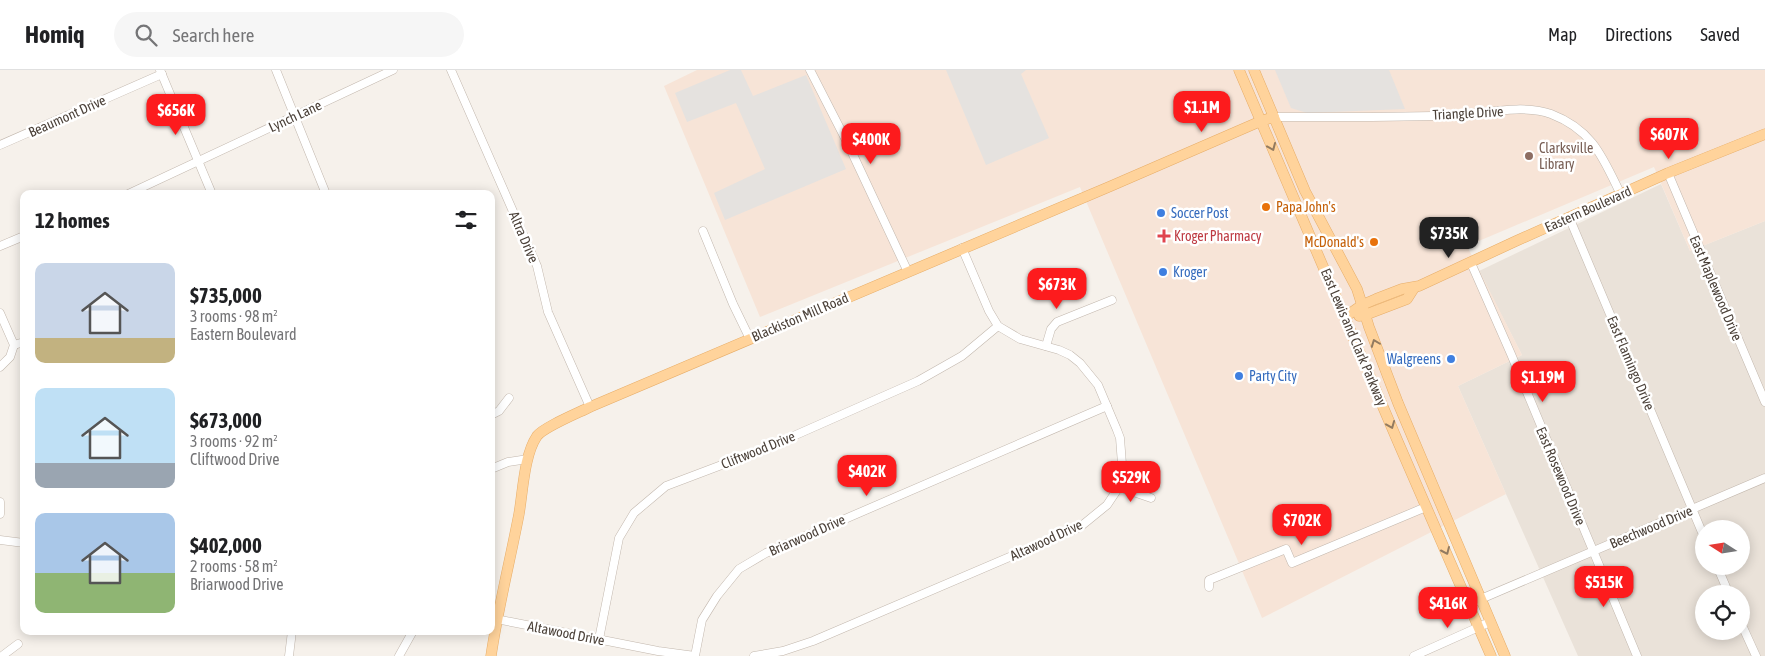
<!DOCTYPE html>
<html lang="en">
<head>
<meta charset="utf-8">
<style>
  body { margin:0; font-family:"Asap Condensed",sans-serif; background:#f6f6f6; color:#202124; height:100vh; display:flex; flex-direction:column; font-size:19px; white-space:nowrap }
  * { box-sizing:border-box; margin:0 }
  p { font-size:16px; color:#757577 }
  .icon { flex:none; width:28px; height:28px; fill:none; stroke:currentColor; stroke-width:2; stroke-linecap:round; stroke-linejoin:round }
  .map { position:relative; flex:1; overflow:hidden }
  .drawer { position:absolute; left:20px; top:120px; width:475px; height:445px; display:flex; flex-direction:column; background:#fff; border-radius:10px; box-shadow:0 2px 12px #0003 }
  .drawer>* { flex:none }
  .needle { width:32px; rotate:282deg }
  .buttons { position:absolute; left:1695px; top:450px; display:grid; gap:10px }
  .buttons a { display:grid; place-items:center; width:55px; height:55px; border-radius:50%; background:#fff; box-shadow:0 2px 12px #0003; font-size:25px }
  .price { position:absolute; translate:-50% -42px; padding:0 11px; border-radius:10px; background:#fd1b1d; color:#fff; font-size:16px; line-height:32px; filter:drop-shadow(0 1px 2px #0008) }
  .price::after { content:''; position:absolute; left:50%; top:30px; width:15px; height:11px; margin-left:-8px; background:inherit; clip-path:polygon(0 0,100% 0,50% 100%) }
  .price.on { background:#222; color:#fff }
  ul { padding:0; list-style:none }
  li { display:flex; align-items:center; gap:15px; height:125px; padding:0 15px }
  li span { display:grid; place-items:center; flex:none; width:140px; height:100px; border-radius:10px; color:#555 }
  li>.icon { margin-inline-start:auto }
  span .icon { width:60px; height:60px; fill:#fffc; stroke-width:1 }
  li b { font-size:21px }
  h2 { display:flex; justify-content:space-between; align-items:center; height:60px; padding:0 15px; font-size:21px }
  header { display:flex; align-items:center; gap:30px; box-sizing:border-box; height:70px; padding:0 25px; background:#fff; border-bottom:1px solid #e0e0e0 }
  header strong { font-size:24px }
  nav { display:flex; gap:28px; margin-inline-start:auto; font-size:18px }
  .search { width:350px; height:45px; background:#f6f6f6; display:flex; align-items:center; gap:12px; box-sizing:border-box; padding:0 18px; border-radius:28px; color:#757577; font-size:19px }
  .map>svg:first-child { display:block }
  .residential { fill:#eae2d9; fill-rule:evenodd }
  .commercial { fill:#f7e4d7 }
  .parking { fill:#e5e2df }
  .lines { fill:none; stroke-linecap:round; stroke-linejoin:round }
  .minor-casing { stroke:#c2b7ad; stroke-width:9 }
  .major-casing { stroke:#e7ad68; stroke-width:11 }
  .minor { stroke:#fff; stroke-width:8 }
  .major { stroke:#ffd39b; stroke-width:10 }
  .oneway { stroke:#937b60 }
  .education-dot { fill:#8d6e63; stroke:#fff; stroke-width:2 }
  .food-dot { fill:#e8710a; stroke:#fff; stroke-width:2 }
  .shop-dot { fill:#3f7fe0; stroke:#fff; stroke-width:2 }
  .health-dot { fill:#e0444e; stroke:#fff; stroke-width:2 }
  .labels { text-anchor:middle; stroke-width:5; stroke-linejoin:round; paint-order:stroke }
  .street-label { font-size:14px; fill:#4b4139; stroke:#fff }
  .education-label { font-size:14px; fill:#785e54; stroke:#fff; text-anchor:start }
  .food-label { font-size:14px; fill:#c56008; stroke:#fff; text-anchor:start }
  .shop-label { font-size:14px; fill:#366cbe; stroke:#fff; text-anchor:start }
  .health-label { font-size:14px; fill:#be3a42; stroke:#fff; text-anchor:start }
</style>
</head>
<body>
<header>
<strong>Homiq</strong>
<div class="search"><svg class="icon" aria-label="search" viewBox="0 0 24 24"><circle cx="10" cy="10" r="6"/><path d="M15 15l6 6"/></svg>Search here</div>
<nav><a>Map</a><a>Directions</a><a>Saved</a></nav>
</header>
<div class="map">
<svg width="1765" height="586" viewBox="0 0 1765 586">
  <rect width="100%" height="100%" fill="#f6f1eb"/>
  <!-- residential -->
  <path class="residential" d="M 1661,114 L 1690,181 L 1765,151 L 1765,586 L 1578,586 L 1458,316 L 1522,285 L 1479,201 ZM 1704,459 L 1741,459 L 1741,496 L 1704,496 ZM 1704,524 L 1741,524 L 1741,561 L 1704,561 Z"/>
  <!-- commercial -->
  <polygon class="commercial" points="697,0 1765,0 1765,151 1690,181 1654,97 1467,176 1522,285 1458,316 1506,424 1262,548 1080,117 760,247 664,16"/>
  <!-- parking -->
  <g class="parking">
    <polygon points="730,0 741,0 753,26 806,5 846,99 725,150 714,123 765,99 736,33 687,52 675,23"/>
    <polygon points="946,0 1026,0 1021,4 1049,68 986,95"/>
    <polygon points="1275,0 1389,0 1405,39 1307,43 1291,38"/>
  </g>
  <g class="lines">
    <defs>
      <g id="minor">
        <polyline points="160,0 212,124"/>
        <polyline points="276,0 326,124"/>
        <polyline points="451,0 537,196 548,242 590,337"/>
        <polyline points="810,0 848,74 908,202"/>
        <path d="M 1274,47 C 1335,47 1396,48 1457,45 C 1485,43 1525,34 1551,44 C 1593,60 1603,88 1621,125"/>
        <polyline points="0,75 162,4"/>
        <polyline points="1668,103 1765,332"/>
        <polyline points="128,124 393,0"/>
        <polyline points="1569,147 1704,467"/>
        <polyline points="703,161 733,234 750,269"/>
        <polyline points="0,176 24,166"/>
        <polyline points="1471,193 1511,284 1637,586"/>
        <polyline points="0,243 14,275 10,287 0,297"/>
        <polyline points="14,275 24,272"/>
        <polyline points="1046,276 1051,259 1057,252 1112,230"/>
        <polyline points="491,345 499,341 509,328"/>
        <polyline points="491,399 508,392 528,389"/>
        <polyline points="1119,417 1151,428"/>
        <polyline points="0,432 0,444"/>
        <polyline points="0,470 24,473"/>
        <polyline points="1717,496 1729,524"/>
        <polyline points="1209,517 1209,510 1286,479 1292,493 1426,437"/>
        <polyline points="1469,534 1765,408"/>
        <polyline points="491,548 658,581 695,586 702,550 717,526 739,499 766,483 1107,336"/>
        <polyline points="1741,553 1756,586"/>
        <polyline points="599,569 619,468 634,443 666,416 764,379 918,311 962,286 998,256"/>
        <polyline points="2,586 18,574"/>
        <polyline points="289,586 292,561"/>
        <polyline points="399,586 413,561"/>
        <polyline points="754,586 783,581 813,571 1080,457 1107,435 1119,417 1122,394 1120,368 1117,360 1098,315 1080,293 1070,285 1059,280 1020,269 998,256 989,241 962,178"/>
        <polyline points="1414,586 1490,552"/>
      </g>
      <g id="major">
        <polyline points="1239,0 1398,372 1491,586"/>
        <polyline points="1254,0 1305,121 1357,219 1369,257 1398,333 1505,586"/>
        <polyline points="1359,246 1365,245 1407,229 1414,218"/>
        <polyline points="1345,247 1362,235 1376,229 1402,219 1419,216 1516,171 1668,103 1765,64"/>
        <path d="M 491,586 C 498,538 510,491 519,444 C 523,421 524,385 537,366 C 544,357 578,343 590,337 L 1111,116 L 1261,51 L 1274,47"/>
      </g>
    </defs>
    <!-- minor casing -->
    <use href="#minor" class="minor-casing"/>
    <!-- major casing -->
    <use href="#major" class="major-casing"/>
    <!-- minor -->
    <use href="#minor" class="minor"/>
    <!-- major -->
    <use href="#major" class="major"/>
  </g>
  <!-- one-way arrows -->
  <defs><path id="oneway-chevron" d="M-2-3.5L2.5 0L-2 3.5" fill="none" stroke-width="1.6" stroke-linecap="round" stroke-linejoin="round" transform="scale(1.25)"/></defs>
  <g class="oneway">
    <use href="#oneway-chevron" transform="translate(1272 77) rotate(67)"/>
    <use href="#oneway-chevron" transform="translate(1375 273) rotate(-111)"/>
    <use href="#oneway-chevron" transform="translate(1391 355) rotate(68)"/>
    <use href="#oneway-chevron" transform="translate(1446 481) rotate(66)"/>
  </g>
  <!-- markers -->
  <circle class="education-dot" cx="1529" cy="86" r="5"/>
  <g class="food-dot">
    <circle cx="1266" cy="137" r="5"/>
    <circle cx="1374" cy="172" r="5"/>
  </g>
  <g class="shop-dot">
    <circle cx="1161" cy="143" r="5"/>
    <circle cx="1163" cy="202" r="5"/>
    <circle cx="1451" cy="289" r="5"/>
    <circle cx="1239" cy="306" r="5"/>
  </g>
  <path class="health-dot" d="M1161.5 158.5h5v5h5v5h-5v5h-5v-5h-5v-5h5z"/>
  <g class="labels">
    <!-- street labels -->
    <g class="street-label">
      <text transform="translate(1468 43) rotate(-3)" y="5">Triangle Drive</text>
      <text transform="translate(67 46) rotate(-24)" y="5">Beaumont Drive</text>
      <text transform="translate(295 46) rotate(-25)" y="5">Lynch Lane</text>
      <text transform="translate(1588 139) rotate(-24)" y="5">Eastern Boulevard</text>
      <text transform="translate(524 167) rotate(67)" y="5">Altra Drive</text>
      <text transform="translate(1716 218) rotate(67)" y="5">East Maplewood Drive</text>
      <text transform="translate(800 247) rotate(-23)" y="5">Blackiston Mill Road</text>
      <text transform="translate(1354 267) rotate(67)" y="5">East Lewis and Clark Parkway</text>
      <text transform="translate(1631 293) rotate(67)" y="5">East Flamingo Drive</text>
      <text transform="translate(758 380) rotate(-22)" y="5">Cliftwood Drive</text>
      <text transform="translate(1561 406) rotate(67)" y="5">East Rosewood Drive</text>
      <text transform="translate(1651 457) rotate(-23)" y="5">Beechwood Drive</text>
      <text transform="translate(807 465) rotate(-24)" y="5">Briarwood Drive</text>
      <text transform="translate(1046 470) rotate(-25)" y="5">Altawood Drive</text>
      <text transform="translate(566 563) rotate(11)" y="5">Altawood Drive</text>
    </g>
    <!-- education labels -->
    <g class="education-label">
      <text x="1539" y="83">Clarksville<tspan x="1539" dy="16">Library</tspan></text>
    </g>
    <!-- food labels -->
    <g class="food-label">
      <text x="1276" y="142">Papa John's</text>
      <text x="1364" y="177" text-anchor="end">McDonald's</text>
    </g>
    <!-- shop labels -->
    <g class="shop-label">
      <text x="1171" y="148">Soccer Post</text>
      <text x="1173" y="207">Kroger</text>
      <text x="1441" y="294" text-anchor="end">Walgreens</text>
      <text x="1249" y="311">Party City</text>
    </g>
    <!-- health labels -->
    <g class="health-label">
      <text x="1174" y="171">Kroger Pharmacy</text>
    </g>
  </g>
</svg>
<div class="buttons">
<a><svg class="needle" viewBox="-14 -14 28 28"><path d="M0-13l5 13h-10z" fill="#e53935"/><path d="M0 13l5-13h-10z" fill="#757577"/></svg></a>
<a><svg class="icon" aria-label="locate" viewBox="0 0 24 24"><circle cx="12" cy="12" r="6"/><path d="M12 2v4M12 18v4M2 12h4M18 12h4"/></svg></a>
</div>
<b class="price" style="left:1202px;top:63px">$1.1M</b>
<b class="price" style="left:176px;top:66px">$656K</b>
<b class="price" style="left:1669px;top:90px">$607K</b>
<b class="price" style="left:871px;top:95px">$400K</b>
<b class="price on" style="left:1449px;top:189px">$735K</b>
<b class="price" style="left:1057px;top:240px">$673K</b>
<b class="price" style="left:1543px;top:333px">$1.19M</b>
<b class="price" style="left:867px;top:427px">$402K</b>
<b class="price" style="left:1131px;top:433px">$529K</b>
<b class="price" style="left:1302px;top:476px">$702K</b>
<b class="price" style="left:1604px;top:538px">$515K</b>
<b class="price" style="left:1448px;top:559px">$416K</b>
<section class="drawer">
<h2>12 homes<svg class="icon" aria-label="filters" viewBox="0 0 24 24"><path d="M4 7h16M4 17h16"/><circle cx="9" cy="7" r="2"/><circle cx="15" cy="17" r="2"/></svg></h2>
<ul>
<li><span style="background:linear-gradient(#c9d6e8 75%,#c2b280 0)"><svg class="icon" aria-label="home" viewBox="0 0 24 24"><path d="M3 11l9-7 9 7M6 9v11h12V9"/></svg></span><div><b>$735,000</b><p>3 rooms · 98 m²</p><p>Eastern Boulevard</p></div></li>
<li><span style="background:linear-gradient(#bfe0f5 75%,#9aa5b1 0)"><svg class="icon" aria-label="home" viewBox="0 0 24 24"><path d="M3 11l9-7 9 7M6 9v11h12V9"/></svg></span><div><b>$673,000</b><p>3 rooms · 92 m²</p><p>Cliftwood Drive</p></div></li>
<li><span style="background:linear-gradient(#a9c7e8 60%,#8fb573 0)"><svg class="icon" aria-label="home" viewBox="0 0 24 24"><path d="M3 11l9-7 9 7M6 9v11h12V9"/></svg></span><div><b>$402,000</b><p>2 rooms · 58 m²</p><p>Briarwood Drive</p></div></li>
</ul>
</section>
</div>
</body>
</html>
